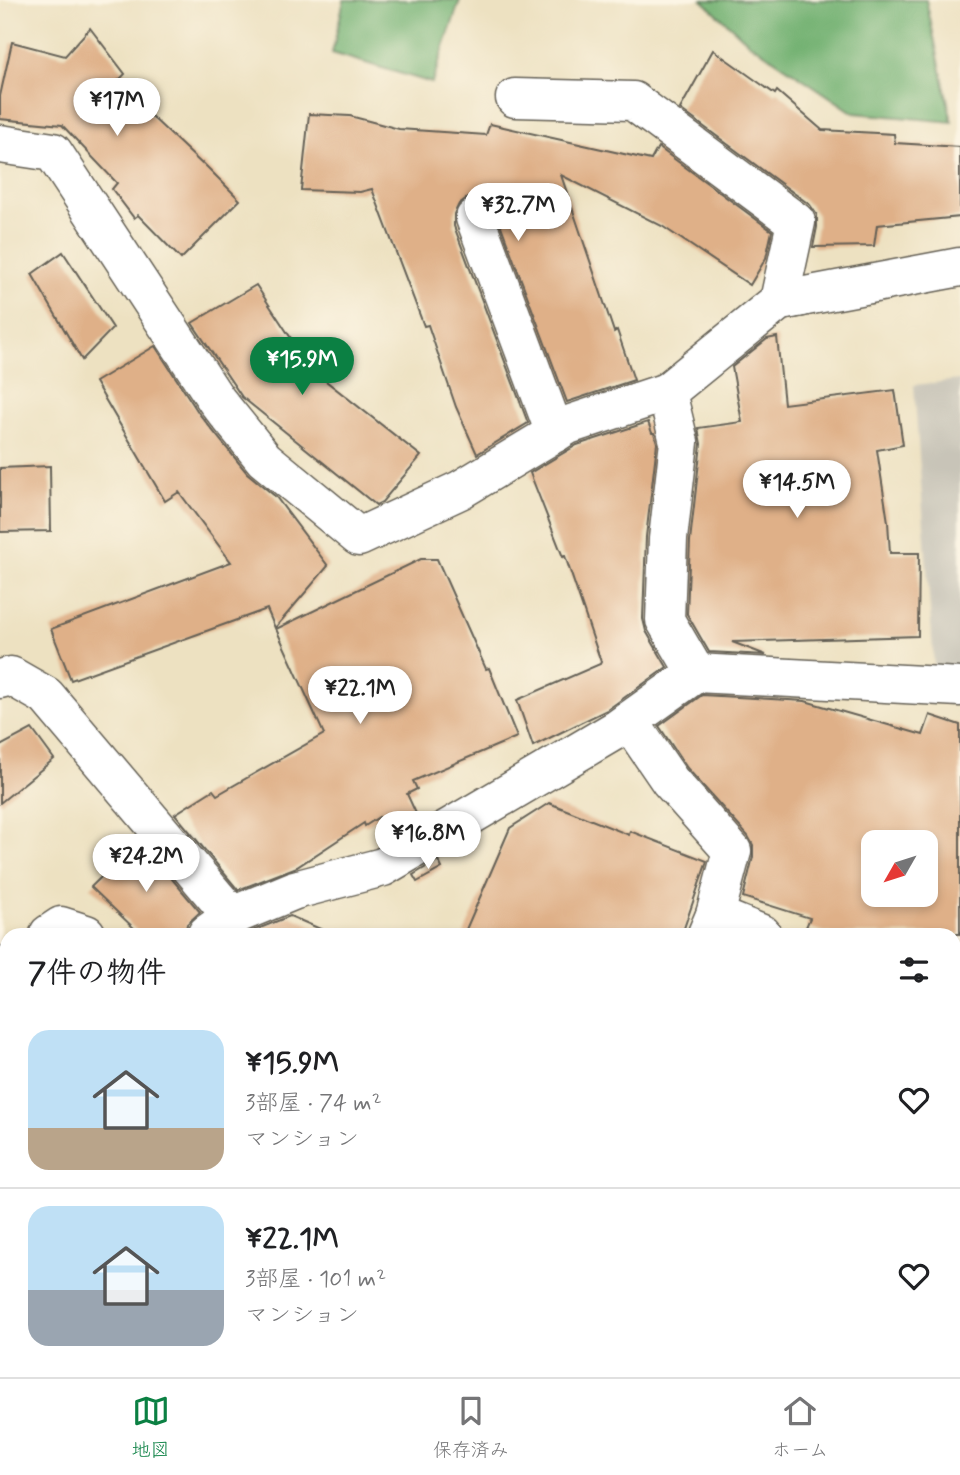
<!DOCTYPE html>
<html lang="ja">
<head>
<meta charset="utf-8">
<style>
  body { margin:0; font-family:Mynerve,"Klee One",sans-serif; background:#f6f6f6; color:#202124; height:100vh; display:flex; flex-direction:column; font-size:26px; white-space:nowrap }
  * { box-sizing:border-box; margin:0 }
  p { font-size:23px; color:#757577 }
  .icon { flex:none; width:38px; height:38px; fill:none; stroke:currentColor; stroke-width:2; stroke-linecap:round; stroke-linejoin:round }
  .map { position:relative; flex:1; overflow:hidden }
  .sheet { position:absolute; left:0px; top:928px; width:961px; height:450px; display:flex; flex-direction:column; background:#fff; border-radius:21px 21px 0 0; box-shadow:0 4px 10px #0003 }
  .sheet>* { flex:none }
  .needle { width:46px; rotate:231deg }
  .fabs { position:absolute; left:861px; top:830px; display:grid; gap:14px }
  .fabs a { display:grid; place-items:center; width:77px; height:77px; border-radius:14px; background:#fff; box-shadow:0 4px 10px #0003; font-size:35px }
  .price { position:absolute; translate:-50% -60px; padding:0 16px; border-radius:24px; background:#fff; color:#222; font-size:23px; line-height:46px; filter:drop-shadow(0 2px 4px #0008) }
  .price::after { content:''; position:absolute; left:50%; top:42px; width:21px; height:16px; margin-left:-10px; background:inherit; clip-path:polygon(0 0,100% 0,50% 100%) }
  .price.selected { background:#0b8043; color:#fff }
  ul { padding:0; list-style:none }
  li { display:flex; align-items:center; gap:21px; height:175px; padding:0 28px }
  li+li { border-top:2px solid #e0e0e0 }
  li span { display:grid; place-items:center; flex:none; width:196px; height:140px; border-radius:21px; color:#555 }
  li>.icon { margin-inline-start:auto }
  span .icon { width:84px; height:84px; fill:#fffc; stroke-width:1 }
  li b { font-size:30px }
  h2 { display:flex; justify-content:space-between; align-items:center; height:84px; padding:0 28px; font-size:30px }
  .menu { display:flex; justify-content:space-around; align-items:center; height:98px; border-top:2px solid #e0e0e0; background:#fff; font-size:19px; color:#757577 }
  .menu a { display:grid; justify-items:center; gap:4px }
  .menu .selected { color:#0b8043 }
  .map>svg:first-child { display:block }
  .industrial { fill:#c8c4b8 }
  .forest { fill:#74b273; stroke:#486748; stroke-width:2 }
  .building { fill:#dfb088; fill-rule:evenodd }
  .lines { fill:none; stroke-linecap:round; stroke-linejoin:round }
  .minor-casing { stroke:#656156; stroke-width:41 }
  .minor { stroke:#fff; stroke-width:38 }
</style>
</head>
<body>
<div class="map">
<svg width="960" height="1377" viewBox="0 0 960 1377">
  <rect width="100%" height="100%" fill="#fcf5e5"/>
  <filter id="ink" filterUnits="userSpaceOnUse"><feTurbulence type="fractalNoise" baseFrequency=".0143" numOctaves="2"/><feDisplacementMap in="SourceGraphic" scale="14" xChannelSelector="R" yChannelSelector="G"/><feConvolveMatrix kernelMatrix="1 2 1 2 8 2 1 2 1" color-interpolation-filters="sRGB"/></filter>
  <filter id="wash" filterUnits="userSpaceOnUse"><feTurbulence type="fractalNoise" baseFrequency=".00686" numOctaves="4" result="noise"/><feDisplacementMap in="SourceGraphic" scale="28" xChannelSelector="R" yChannelSelector="G"/><feGaussianBlur stdDeviation="1.57" result="paint"/><feColorMatrix in="noise" values="0 0 0 0 0 0 0 0 0 0 0 0 0 0 0 0 0 1.4 0 .05"/><feComposite in="paint" operator="in"/></filter>
  <g filter="url(#wash)">
    <rect width="100%" height="100%" fill="#ede1c1"/>
    <!-- industrial -->
    <polygon class="industrial" points="960,380 960,669 934,666 914,385"/>
    <!-- forest -->
    <g class="forest">
      <polygon points="344,0 460,0 432,83 332,53"/>
      <polygon points="702,0 926,0 952,122 854,113 748,42"/>
    </g>
    <g id="blocks">
      <!-- building -->
      <g class="building">
        <polygon points="90,28 125,74 116,83 202,164 203,163 240,200 181,259 138,215 134,218 112,189 117,183 62,125 0,119 0,96 12,42 65,56"/>
        <polygon points="713,50 775,94 777,91 822,130 894,134 895,143 960,147 960,217 877,225 874,246 813,247 817,227 817,215 810,205 680,109"/>
        <polygon points="309,114 350,116 399,129 486,135 490,124 651,160 658,147 772,231 766,258 750,285 662,226 561,175 614,332 617,330 634,380 567,402 495,210 489,202 479,197 467,198 459,204 454,214 454,226 528,423 477,454 456,407 428,325 424,326 372,189 360,192 301,190"/>
        <polygon points="63,252 113,328 82,360 32,274"/>
        <polygon points="256,285 312,370 421,456 382,502 376,505 242,397 192,323"/>
        <polygon points="777,337 784,404 895,390 903,445 877,450 888,522 890,553 919,553 918,636 732,642 766,655 709,652 687,614 690,541 701,444 698,428 742,422 732,367 767,339"/>
        <polygon points="155,346 200,415 247,473 276,497 328,566 275,628 267,609 71,680 51,629 231,562 179,492 165,501 95,382"/>
        <polygon points="648,422 652,433 654,433 657,443 646,537 643,619 646,631 667,667 607,710 533,746 517,700 600,664 601,662 565,556 563,557 530,473 577,445"/>
        <polygon points="50,466 51,531 0,532 0,468"/>
        <polygon points="421,559 437,559 486,669 489,668 517,737 413,781 417,789 407,794 419,820 391,837 379,817 365,826 364,823 297,867 238,890 175,814 213,790 217,795 324,734 276,629"/>
        <path d="M 702,695 L 805,701 L 923,735 L 930,715 L 960,725 L 960,934 L 832,934 L 806,927 L 810,918 L 743,897 L 753,857 L 753,845 L 748,836 L 687,768 L 659,726 ZM 873,842 L 926,842 L 926,894 L 873,894 Z"/>
        <polygon points="32,729 54,759 0,803 0,746"/>
        <polygon points="549,803 629,835 630,831 707,861 682,934 464,934 510,828"/>
        <polygon points="139,840 200,912 187,924 185,934 140,934 91,887"/>
        <polygon points="438,860 442,868 417,882 413,875"/>
        <polygon points="290,916 332,934 245,934"/>
      </g>
    </g>
  </g>
  <g filter="url(#ink)">
    <use href="#blocks" fill-opacity="0" stroke="#656156" stroke-width="2"/>
    <g class="lines">
      <defs>
        <g id="minor">
          <polyline points="515,98 633,101 796,222 779,301 802,297"/>
          <polyline points="0,144 53,152 217,401 264,459 359,537 460,490 568,425 667,392"/>
          <polyline points="475,218 555,433"/>
          <polyline points="696,673 665,620 668,539 679,442 667,392 779,301 960,267"/>
          <polyline points="0,679 11,676 46,696 232,916"/>
          <polyline points="629,721 670,781 732,851 715,915 707,934"/>
          <polyline points="715,915 762,934"/>
          <polyline points="49,934 61,926 86,934"/>
          <polyline points="207,934 232,916 295,890 383,867 619,728 696,673 960,687"/>
          <polyline points="0,970 7,965"/>
          <polyline points="954,1041 960,1025"/>
          <polyline points="954,1259 960,1261"/>
          <polyline points="0,1336 7,1339"/>
          <polyline points="533,1370 551,1377"/>
          <polyline points="68,1377 71,1370"/>
          <polyline points="829,1377 832,1370"/>
        </g>
      </defs>
      <!-- minor casing -->
      <use href="#minor" class="minor-casing"/>
      <!-- minor -->
      <use href="#minor" class="minor"/>
    </g>
  </g>
</svg>
<div class="fabs">
<a><svg class="needle" viewBox="-14 -14 28 28"><path d="M0-13l5 13h-10z" fill="#e53935"/><path d="M0 13l5-13h-10z" fill="#757577"/></svg></a>
</div>
<b class="price" style="left:117px;top:138px">¥17M</b>
<b class="price" style="left:518px;top:243px">¥32.7M</b>
<b class="price selected" style="left:302px;top:397px">¥15.9M</b>
<b class="price" style="left:797px;top:520px">¥14.5M</b>
<b class="price" style="left:360px;top:726px">¥22.1M</b>
<b class="price" style="left:428px;top:871px">¥16.8M</b>
<b class="price" style="left:146px;top:894px">¥24.2M</b>
<section class="sheet">
<h2>7件の物件<svg class="icon" aria-label="filters" viewBox="0 0 24 24"><path d="M4 7h16M4 17h16"/><circle cx="9" cy="7" r="2"/><circle cx="15" cy="17" r="2"/></svg></h2>
<ul>
<li><span style="background:linear-gradient(#bfe0f5 70%,#b9a48a 0)"><svg class="icon" aria-label="home" viewBox="0 0 24 24"><path d="M3 11l9-7 9 7M6 9v11h12V9"/></svg></span><div><b>¥15.9M</b><p>3部屋 · 74 m²</p><p>マンション</p></div><svg class="icon" aria-label="heart" viewBox="0 0 24 24"><path d="M12 20l-8-8c-3-5 5-10 8-4 3-6 11-1 8 4z"/></svg></li>
<li><span style="background:linear-gradient(#bfe0f5 60%,#9aa5b1 0)"><svg class="icon" aria-label="home" viewBox="0 0 24 24"><path d="M3 11l9-7 9 7M6 9v11h12V9"/></svg></span><div><b>¥22.1M</b><p>3部屋 · 101 m²</p><p>マンション</p></div><svg class="icon" aria-label="heart" viewBox="0 0 24 24"><path d="M12 20l-8-8c-3-5 5-10 8-4 3-6 11-1 8 4z"/></svg></li>
</ul>
</section>
</div>
<nav class="menu">
<a class="selected"><svg class="icon" aria-label="map" viewBox="0 0 24 24"><path d="M3 6l6-2 6 2 6-2v14l-6 2-6-2-6 2zM9 4v14M15 6v14"/></svg>地図</a>
<a><svg class="icon" aria-label="saved" viewBox="0 0 24 24"><path d="M7 4h10v16l-5-4-5 4z"/></svg>保存済み</a>
<a><svg class="icon" aria-label="home" viewBox="0 0 24 24"><path d="M3 11l9-7 9 7M6 9v11h12V9"/></svg>ホーム</a>
</nav>
</body>
</html>
